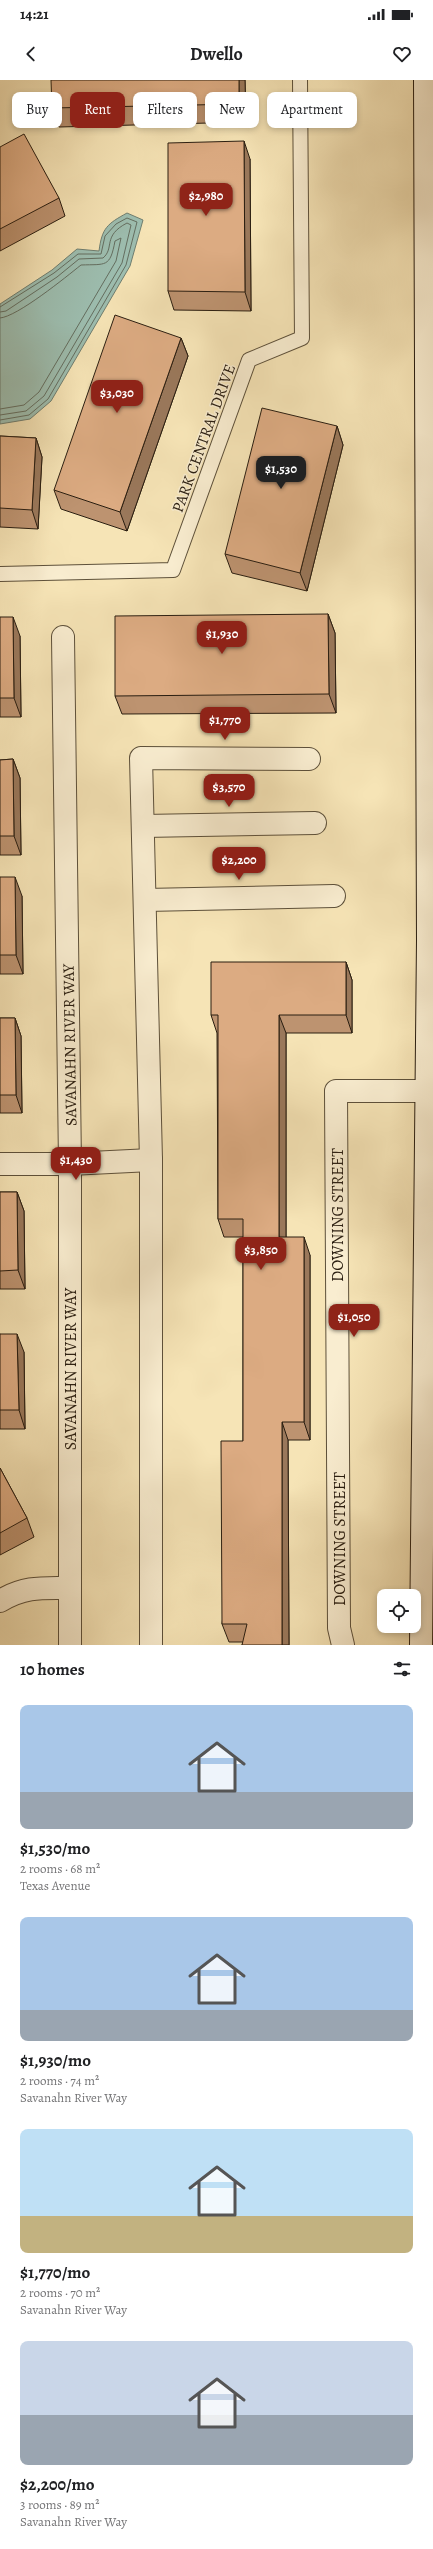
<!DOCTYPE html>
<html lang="en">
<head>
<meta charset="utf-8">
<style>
  body { margin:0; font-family:Alegreya,serif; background:#f6f6f6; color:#202124; height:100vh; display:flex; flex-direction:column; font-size:15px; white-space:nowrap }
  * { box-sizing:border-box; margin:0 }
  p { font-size:13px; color:#757577 }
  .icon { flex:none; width:22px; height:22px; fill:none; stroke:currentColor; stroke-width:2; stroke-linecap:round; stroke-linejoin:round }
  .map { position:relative; height:1565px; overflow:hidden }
  .details { display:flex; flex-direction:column; background:#fff; flex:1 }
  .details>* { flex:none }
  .top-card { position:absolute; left:12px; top:12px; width:409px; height:36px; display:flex; gap:8px }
  .fabs { position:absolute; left:377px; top:1509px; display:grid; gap:8px }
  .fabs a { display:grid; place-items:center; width:44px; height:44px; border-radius:8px; background:#fff; box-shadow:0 2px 6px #0003; font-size:20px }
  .price { position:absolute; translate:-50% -34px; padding:0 9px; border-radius:8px; background:#8f2418; color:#fff; font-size:13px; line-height:26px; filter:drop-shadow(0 1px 2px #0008) }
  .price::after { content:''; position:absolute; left:50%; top:24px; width:12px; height:9px; margin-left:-6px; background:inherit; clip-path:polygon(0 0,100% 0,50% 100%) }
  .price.current { background:#222; color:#fff }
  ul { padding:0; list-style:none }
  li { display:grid; align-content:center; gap:8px; height:212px; padding:0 20px }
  li span { display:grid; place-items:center; height:124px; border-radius:8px; color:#555 }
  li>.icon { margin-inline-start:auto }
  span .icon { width:72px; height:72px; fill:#fffc; stroke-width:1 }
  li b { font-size:17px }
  h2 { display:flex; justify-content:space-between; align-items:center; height:48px; padding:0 20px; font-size:17px }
  .pill { padding:0 14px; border-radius:8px; background:#fff; box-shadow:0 2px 6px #0003; font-size:14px; line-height:36px }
  .pill.current { background:#8f2418; color:#fff }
  .status { display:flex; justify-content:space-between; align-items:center; height:28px; padding:0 20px; background:#fff; direction:ltr }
  .status svg { height:11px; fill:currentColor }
  header { display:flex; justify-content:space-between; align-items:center; height:52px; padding:0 20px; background:#fff; font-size:18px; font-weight:700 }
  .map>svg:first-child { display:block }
  .water { fill:#9dbeb0; stroke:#6f7e70 }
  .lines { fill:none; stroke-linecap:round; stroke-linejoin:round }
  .shore { stroke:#646e60; stroke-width:1 }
  .lane-casing { stroke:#5d503a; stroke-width:16 }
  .street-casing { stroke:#5d503a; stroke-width:24 }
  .secondary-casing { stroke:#2a1e11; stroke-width:24 }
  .lane { stroke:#f9edd0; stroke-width:14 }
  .street { stroke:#f9edd0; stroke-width:22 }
  .secondary { stroke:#f9edd0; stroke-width:22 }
  .wall { fill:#bd9370; stroke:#2a1e11 }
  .shaded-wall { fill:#9a785b; stroke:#2a1e11 }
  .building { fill:#dcab82; stroke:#2a1e11 }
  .labels { text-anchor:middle; stroke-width:3; stroke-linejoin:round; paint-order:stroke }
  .street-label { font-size:16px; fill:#2a1e11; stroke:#f9edd0 }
</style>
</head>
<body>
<div class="status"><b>14:21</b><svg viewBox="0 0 49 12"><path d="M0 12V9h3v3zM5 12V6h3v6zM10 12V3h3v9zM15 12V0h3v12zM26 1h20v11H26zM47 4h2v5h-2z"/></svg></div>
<header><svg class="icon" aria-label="back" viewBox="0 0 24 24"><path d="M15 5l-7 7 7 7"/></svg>Dwello<svg class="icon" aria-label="heart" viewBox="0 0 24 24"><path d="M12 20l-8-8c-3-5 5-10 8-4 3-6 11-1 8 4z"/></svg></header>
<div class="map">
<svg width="433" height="1565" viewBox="0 0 433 1565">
  <rect width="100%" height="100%" fill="#f6e4b6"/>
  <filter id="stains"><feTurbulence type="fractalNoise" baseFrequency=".005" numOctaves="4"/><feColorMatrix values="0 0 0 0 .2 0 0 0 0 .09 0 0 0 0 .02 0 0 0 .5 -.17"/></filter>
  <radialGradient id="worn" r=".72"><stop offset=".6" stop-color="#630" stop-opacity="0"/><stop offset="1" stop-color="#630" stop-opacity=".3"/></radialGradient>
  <!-- water -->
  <path class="water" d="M 127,133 L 143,140 L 130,186 L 51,321 L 30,339 L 0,344 L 0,224 L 52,190 L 77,169 L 99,171 C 102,148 107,144 127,133 Z"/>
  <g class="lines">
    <!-- shore -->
    <g class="shore">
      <polyline points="0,227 54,193 78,174 101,174 105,156 116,144 127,138 137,142 126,185 48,319 29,335 0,340"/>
      <path d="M 0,232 L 6,231 L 57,197 L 79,179 L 103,178 C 115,168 102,156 127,143 L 131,145 L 122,183 L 44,316 L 26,331 L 0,335"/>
      <path d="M 0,238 C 17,237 66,197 81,185 C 106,184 110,188 115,161 L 121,158 L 116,181 L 39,312 L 24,325 L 0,329"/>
    </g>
    <defs>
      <polyline id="lane" points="0,494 173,490 249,280 302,258 300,0"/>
      <g id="street">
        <polyline points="63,557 70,1084 70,1565"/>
        <polyline points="143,746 315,743"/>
        <polyline points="145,820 334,816"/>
        <polyline points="0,1084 70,1084 151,1080"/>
        <path d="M 0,1521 C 25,1506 42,1508 70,1508"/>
        <polyline points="151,1565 151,1080 141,678 309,679"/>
        <polyline points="343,1565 339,1548 336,1011 426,1011"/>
      </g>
      <polyline id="secondary" points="421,1565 428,860 425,0"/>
    </defs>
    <!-- lane casing -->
    <use href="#lane" class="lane-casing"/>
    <!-- street casing -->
    <use href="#street" class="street-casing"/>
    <!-- secondary casing -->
    <use href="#secondary" class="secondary-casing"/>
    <!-- lane -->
    <use href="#lane" class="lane"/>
    <!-- street -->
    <use href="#street" class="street"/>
    <!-- secondary -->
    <use href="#secondary" class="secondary"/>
  </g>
  <!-- wall -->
  <g class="wall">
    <polygon points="245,0 246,42 59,47 52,28"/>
    <polygon points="0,67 59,118 65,136 0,171"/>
    <polygon points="250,79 251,231 174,230 168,211"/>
    <polygon points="181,258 188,276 127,451 61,429 54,410"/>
    <polygon points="337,346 343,365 307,511 232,493 225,474"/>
    <polygon points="0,356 36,358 42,377 38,449 0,447"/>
    <polygon points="328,534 335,553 336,633 122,634 115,616"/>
    <polygon points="0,537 20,556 21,637 0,637"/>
    <polygon points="13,679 20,698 21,775 0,775 0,680"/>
    <polygon points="0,797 22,816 23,894 0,894"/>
    <polygon points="346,882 352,900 352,953 286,953 286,1157 310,1175 310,1360 288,1360 289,1565 242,1565 243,1562 229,1562 222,1544 243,1361 243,1157 224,1157 218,1139 217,953 211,935"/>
    <polygon points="0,938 15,938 21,956 22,1033 0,1033"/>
    <polygon points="0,1112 17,1112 24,1131 25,1209 0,1209"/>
    <polygon points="0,1254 24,1272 25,1349 0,1349"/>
    <polygon points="0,1388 27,1438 34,1457 0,1475"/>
  </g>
  <!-- shaded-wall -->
  <g class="shaded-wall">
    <polygon points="239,0 245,0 246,42 239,24"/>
    <polygon points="244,61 250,79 251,231 245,212"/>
    <polygon points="181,258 188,276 127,451 120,432"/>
    <polygon points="337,346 343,365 307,511 300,493"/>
    <polygon points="36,358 42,377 38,449 32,430"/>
    <polygon points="328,534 335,553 336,633 329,614"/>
    <polygon points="13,537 20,556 21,637 14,618"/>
    <polygon points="13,679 20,698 21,775 14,756"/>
    <polygon points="15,797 22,816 23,894 16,875"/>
    <polygon points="346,882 352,900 352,953 346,935"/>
    <polygon points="279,935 286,953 286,1175 279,1157"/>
    <polygon points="15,938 21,956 22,1033 16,1015"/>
    <polygon points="17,1112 24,1131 25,1209 18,1190"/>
    <polygon points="304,1157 310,1175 310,1360 304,1342"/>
    <polygon points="17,1254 24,1272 25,1349 19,1330"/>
    <polygon points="282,1342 288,1360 289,1565 282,1565"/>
  </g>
  <!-- building -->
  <g class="building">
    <polygon points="51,0 239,0 239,24 52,28"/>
    <polygon points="24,54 59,118 0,149 0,67"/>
    <polygon points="244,61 245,212 168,211 168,63"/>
    <polygon points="115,235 181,258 120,432 54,410"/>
    <polygon points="262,328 337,346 300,493 225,474"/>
    <polygon points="0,356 36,358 32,430 0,428"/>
    <polygon points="328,534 329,614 115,616 115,536"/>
    <polygon points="0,537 13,537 14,618 0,618"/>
    <polygon points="13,679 14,756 0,756 0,680"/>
    <polygon points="0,797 15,797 16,875 0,875"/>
    <polygon points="211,882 346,882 346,935 279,935 279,1157 304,1157 304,1342 282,1342 282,1565 242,1565 247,1544 222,1544 221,1361 243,1361 243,1139 218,1139 218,935 211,935"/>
    <polygon points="0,938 15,938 16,1015 0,1015"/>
    <polygon points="0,1112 17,1112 18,1190 0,1191"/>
    <polygon points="0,1254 17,1254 19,1330 0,1330"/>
    <polygon points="0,1388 27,1438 0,1453"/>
  </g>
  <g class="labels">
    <!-- street labels -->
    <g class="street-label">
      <text transform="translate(203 358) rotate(-70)" y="6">PARK CENTRAL DRIVE</text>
      <text transform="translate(69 965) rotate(-91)" y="6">SAVANAHN RIVER WAY</text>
      <text transform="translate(337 1135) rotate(-90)" y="6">DOWNING STREET</text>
      <text transform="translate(70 1289) rotate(-90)" y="6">SAVANAHN RIVER WAY</text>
      <text transform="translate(339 1459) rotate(-90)" y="6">DOWNING STREET</text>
    </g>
  </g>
  <rect width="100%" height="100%" filter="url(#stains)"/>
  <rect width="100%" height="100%" fill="url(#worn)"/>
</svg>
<div class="fabs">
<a><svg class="icon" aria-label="locate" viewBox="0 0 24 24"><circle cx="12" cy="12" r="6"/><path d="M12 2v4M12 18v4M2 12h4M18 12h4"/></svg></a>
</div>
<b class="price" style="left:206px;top:137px">$2,980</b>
<b class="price" style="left:117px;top:334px">$3,030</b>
<b class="price current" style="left:281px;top:410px">$1,530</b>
<b class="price" style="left:222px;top:575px">$1,930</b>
<b class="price" style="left:225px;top:661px">$1,770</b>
<b class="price" style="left:229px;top:728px">$3,570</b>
<b class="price" style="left:239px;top:801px">$2,200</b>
<b class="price" style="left:76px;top:1101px">$1,430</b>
<b class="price" style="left:261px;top:1191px">$3,850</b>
<b class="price" style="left:354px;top:1258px">$1,050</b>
<div class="top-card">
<a class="pill">Buy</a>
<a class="pill current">Rent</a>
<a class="pill">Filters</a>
<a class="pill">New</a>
<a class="pill">Apartment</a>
</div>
</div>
<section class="details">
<h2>10 homes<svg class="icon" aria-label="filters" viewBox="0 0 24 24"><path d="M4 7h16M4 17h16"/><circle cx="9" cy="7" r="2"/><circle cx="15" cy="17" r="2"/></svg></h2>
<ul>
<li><span style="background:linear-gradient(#a9c7e8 70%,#9aa5b1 0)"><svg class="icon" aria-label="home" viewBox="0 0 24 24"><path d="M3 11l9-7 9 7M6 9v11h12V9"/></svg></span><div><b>$1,530/mo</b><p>2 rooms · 68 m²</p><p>Texas Avenue</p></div></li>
<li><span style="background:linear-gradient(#a9c7e8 75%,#9aa5b1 0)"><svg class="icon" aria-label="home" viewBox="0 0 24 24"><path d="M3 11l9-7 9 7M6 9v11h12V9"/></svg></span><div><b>$1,930/mo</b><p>2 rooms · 74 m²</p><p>Savanahn River Way</p></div></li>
<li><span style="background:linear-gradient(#bfe0f5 70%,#c2b280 0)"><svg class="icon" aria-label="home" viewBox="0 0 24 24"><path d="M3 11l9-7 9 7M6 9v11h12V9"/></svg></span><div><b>$1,770/mo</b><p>2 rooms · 70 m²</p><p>Savanahn River Way</p></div></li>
<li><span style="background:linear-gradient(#c9d6e8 60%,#9aa5b1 0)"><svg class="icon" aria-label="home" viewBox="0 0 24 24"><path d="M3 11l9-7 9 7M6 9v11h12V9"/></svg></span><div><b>$2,200/mo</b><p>3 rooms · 89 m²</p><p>Savanahn River Way</p></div></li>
</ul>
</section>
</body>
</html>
